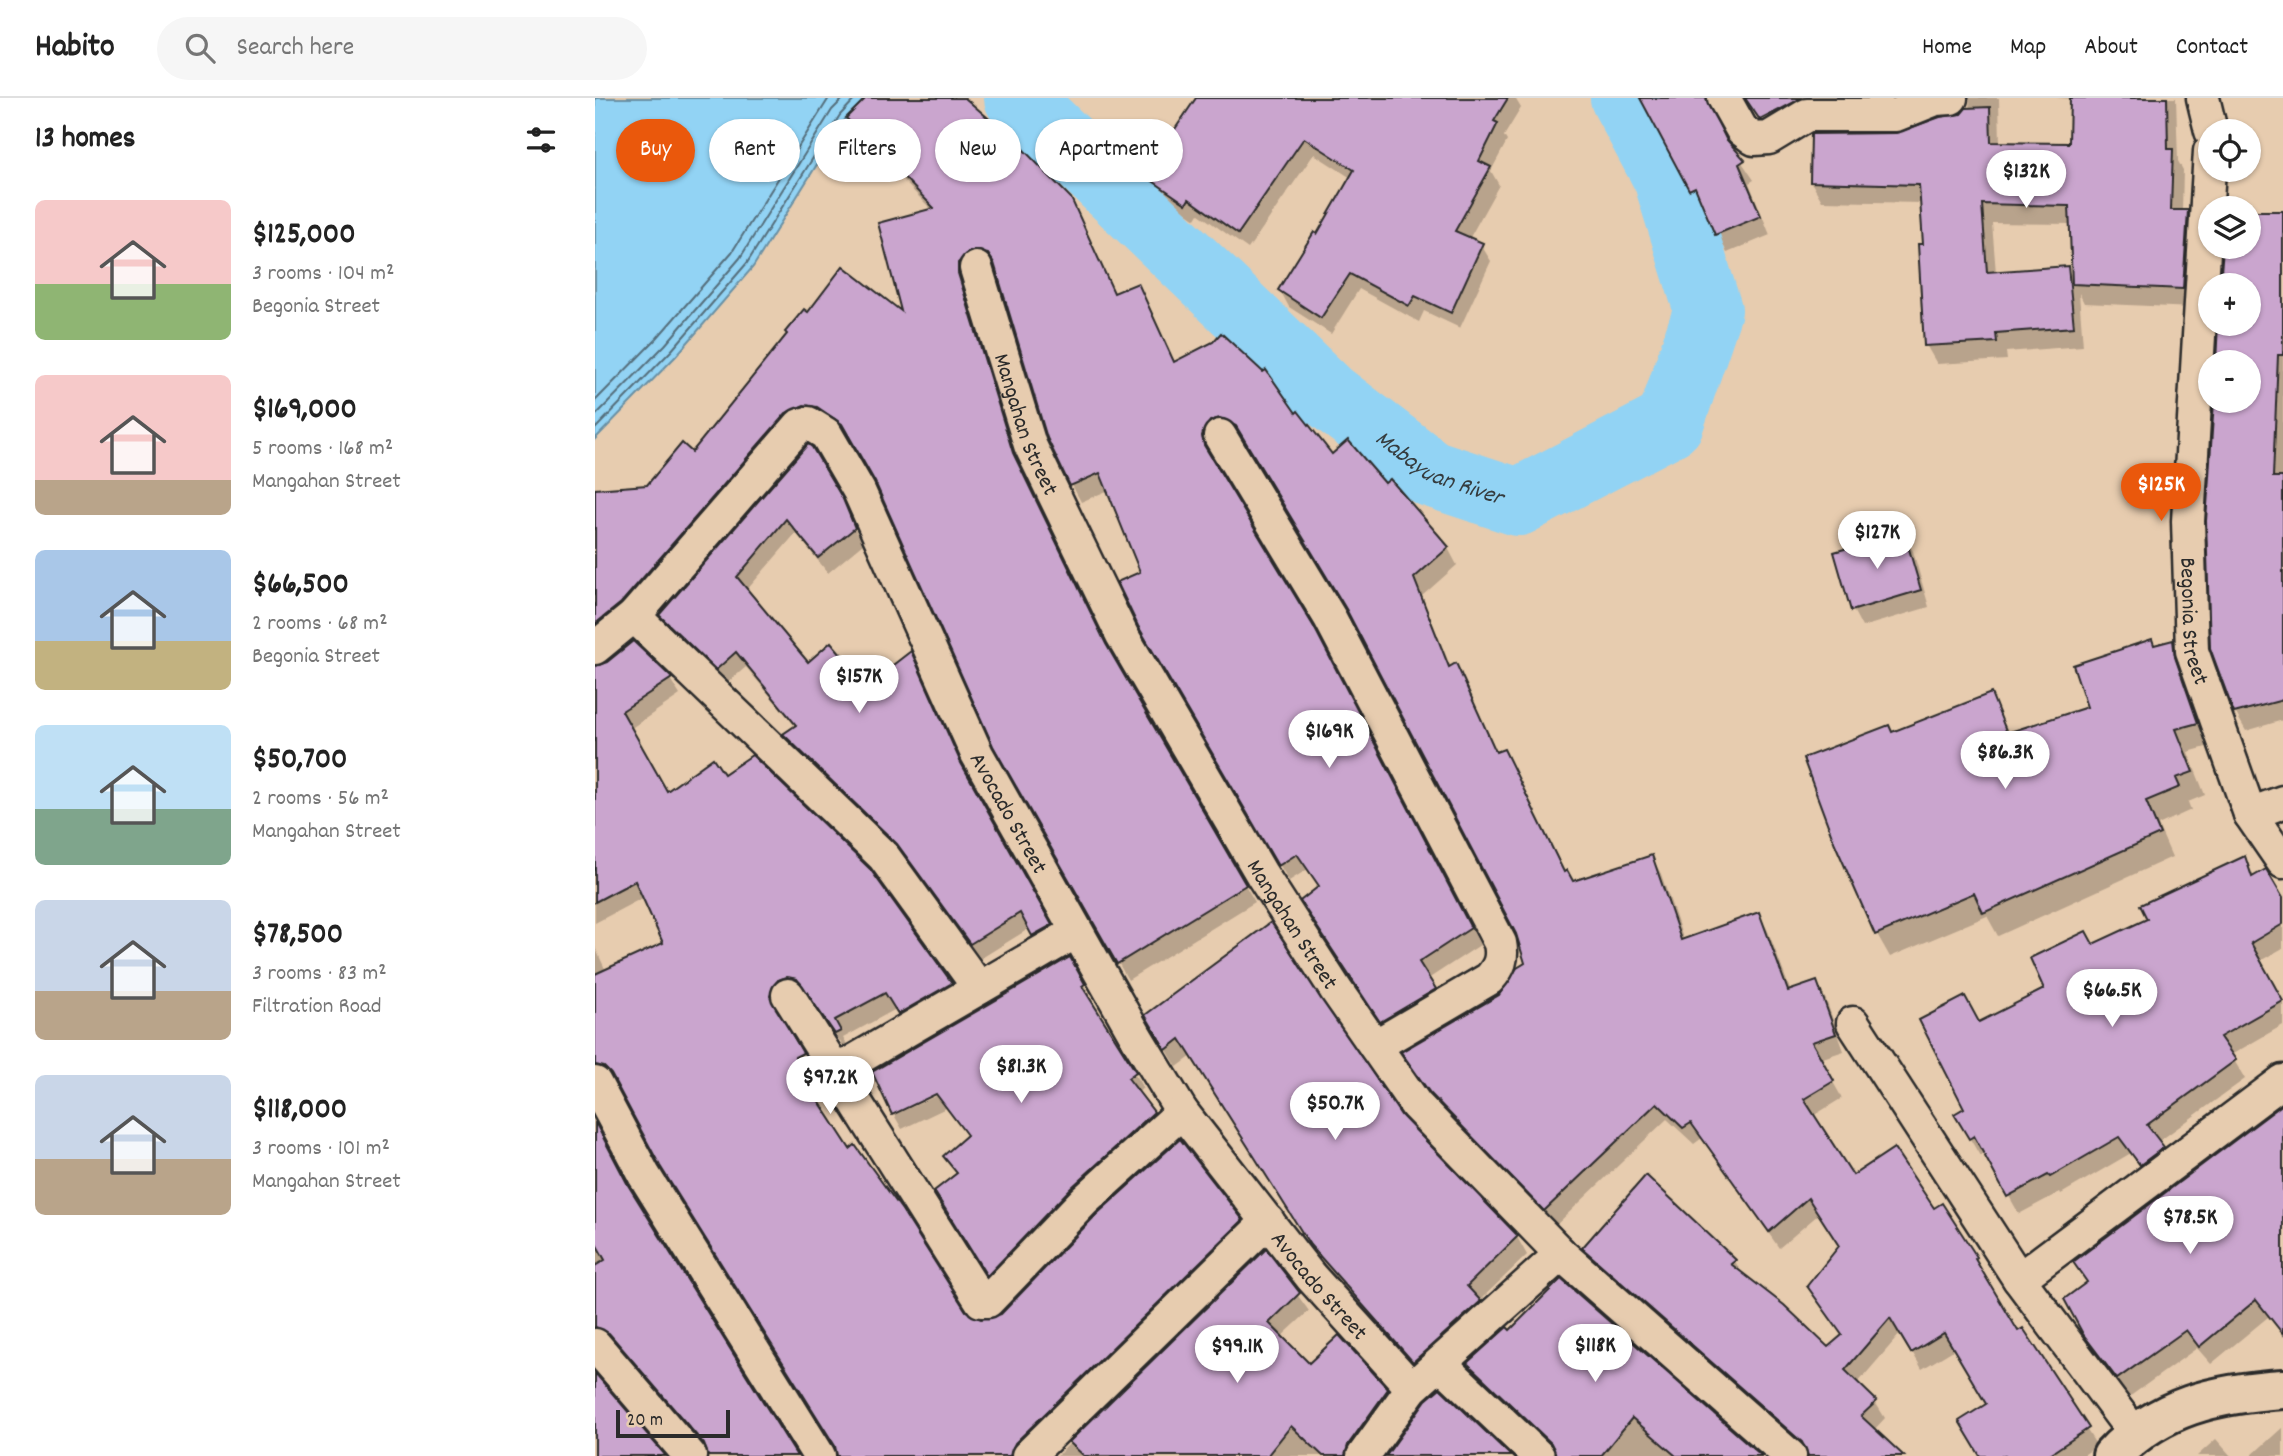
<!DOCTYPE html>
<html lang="en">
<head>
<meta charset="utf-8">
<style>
  body { margin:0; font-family:Dekko,sans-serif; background:#f6f6f6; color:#222; height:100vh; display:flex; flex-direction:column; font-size:26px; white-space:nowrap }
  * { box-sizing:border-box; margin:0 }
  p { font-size:23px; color:#767676 }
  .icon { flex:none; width:38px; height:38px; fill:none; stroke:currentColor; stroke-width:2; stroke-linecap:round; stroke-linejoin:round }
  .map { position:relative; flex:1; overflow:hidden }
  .panel { display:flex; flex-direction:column; background:#fff; width:595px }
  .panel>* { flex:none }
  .top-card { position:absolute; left:21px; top:21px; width:665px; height:63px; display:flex; gap:14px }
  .buttons { position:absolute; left:1603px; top:21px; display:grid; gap:14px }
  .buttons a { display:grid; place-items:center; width:63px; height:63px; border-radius:50%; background:#fff; box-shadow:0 2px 5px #0004; font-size:35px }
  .scale { position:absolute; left:21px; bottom:18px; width:114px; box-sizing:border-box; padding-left:7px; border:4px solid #2b2b2b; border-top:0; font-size:19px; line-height:24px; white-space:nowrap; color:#2b2b2b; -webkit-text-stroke:5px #e7ccaf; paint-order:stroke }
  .price { position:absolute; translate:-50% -60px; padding:0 16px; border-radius:24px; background:#fff; color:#222; font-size:23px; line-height:46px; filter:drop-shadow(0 2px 4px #0008) }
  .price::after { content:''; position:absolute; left:50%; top:42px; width:21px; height:16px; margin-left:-10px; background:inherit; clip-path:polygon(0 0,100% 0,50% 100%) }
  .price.on { background:#ea580c; color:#fff }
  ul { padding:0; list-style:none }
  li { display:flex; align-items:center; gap:21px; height:175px; padding:0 35px }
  li span { display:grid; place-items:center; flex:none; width:196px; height:140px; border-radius:10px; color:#555 }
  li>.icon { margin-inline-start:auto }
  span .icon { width:84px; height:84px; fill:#fffc; stroke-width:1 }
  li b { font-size:30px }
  h2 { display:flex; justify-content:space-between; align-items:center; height:84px; padding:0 35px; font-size:30px }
  .tag { padding:0 24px; border-radius:32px; background:#fff; box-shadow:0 2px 5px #0004; font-size:24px; line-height:63px }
  .tag.on { background:#ea580c; color:#fff }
  header { display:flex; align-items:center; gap:42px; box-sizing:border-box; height:98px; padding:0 35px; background:#fff; border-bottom:2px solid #e0e0e0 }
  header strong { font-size:33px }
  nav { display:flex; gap:38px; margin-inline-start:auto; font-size:24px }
  .search { width:490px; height:63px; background:#f6f6f6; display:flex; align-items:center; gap:18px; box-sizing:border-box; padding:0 24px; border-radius:38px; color:#767676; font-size:26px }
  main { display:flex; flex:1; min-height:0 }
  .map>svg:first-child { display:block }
  .water { fill:#92d3f4; stroke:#6990a4; stroke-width:2 }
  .shadow { fill:#0003; fill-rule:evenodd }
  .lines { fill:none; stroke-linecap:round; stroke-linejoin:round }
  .shore { stroke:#546e7b; stroke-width:2 }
  .river { stroke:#92d3f4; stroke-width:68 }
  .building { fill:#caa5ce; stroke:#2b2b2b; stroke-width:2 }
  .minor-casing { stroke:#2b2b2b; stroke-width:37 }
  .secondary-casing { stroke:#2b2b2b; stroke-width:44 }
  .minor { stroke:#e7ccaf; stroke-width:32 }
  .secondary { stroke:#e7ccaf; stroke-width:38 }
  .labels { text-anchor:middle; stroke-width:5; stroke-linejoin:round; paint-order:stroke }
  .street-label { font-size:23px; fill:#2b2b2b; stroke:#e7ccaf }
  .water-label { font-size:24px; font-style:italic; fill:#353c3f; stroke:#e7ccaf }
</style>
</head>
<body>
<header>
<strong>Habito</strong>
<div class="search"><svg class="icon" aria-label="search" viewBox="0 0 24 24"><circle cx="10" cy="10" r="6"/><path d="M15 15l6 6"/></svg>Search here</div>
<nav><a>Home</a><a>Map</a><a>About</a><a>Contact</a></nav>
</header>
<main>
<section class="panel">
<h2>13 homes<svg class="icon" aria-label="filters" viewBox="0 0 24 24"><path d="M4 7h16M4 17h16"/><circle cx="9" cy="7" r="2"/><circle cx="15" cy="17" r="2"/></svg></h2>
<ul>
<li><span style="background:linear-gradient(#f6c9c9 60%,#8fb573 0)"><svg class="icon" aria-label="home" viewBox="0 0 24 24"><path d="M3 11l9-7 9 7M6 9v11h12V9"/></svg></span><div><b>$125,000</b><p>3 rooms · 104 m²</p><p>Begonia Street</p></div></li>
<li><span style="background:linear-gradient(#f6c9c9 75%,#b9a48a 0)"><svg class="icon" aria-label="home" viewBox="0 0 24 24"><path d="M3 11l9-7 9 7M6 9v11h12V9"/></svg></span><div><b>$169,000</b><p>5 rooms · 168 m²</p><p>Mangahan Street</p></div></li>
<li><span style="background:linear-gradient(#a9c7e8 65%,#c2b280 0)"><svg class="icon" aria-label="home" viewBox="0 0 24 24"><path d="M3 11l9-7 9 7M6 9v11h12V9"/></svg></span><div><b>$66,500</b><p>2 rooms · 68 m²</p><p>Begonia Street</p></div></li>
<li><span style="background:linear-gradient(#bfe0f5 60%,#7fa58c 0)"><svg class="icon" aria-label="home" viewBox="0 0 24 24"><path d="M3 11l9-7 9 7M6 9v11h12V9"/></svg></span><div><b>$50,700</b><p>2 rooms · 56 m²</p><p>Mangahan Street</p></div></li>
<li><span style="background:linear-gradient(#c9d6e8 65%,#b9a48a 0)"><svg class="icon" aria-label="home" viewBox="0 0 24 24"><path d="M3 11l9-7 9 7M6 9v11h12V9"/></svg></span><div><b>$78,500</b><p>3 rooms · 83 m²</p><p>Filtration Road</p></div></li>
<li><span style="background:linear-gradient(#c9d6e8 60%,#b9a48a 0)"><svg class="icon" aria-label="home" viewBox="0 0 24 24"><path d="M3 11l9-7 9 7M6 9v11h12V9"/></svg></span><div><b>$118,000</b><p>3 rooms · 101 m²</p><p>Mangahan Street</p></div></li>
</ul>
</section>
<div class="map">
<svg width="1688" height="1358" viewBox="0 0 1688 1358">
  <rect width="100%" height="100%" fill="#e7ccaf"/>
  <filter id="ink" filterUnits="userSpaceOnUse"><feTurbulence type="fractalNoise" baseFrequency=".0143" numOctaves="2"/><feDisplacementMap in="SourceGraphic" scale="14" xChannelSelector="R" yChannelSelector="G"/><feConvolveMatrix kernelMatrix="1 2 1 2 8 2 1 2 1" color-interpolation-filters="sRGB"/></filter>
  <g filter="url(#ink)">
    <!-- water -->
    <polygon class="water" points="0,0 271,0 251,20 158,169 81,258 0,341"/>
    <!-- shadow -->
    <g class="shadow">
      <polygon points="274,0 368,0 475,101 520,196 542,187 580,266 700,317 737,358 790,388 853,450 862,467 827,498 856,570 861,568 870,584 902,656 909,653 918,670 969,776 978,785 1057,759 1066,776 1089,843 1164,816 1173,833 1196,894 1222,885 1231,902 1249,953 1225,961 1247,1000 1218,1018 1257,1079 1338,1113 1381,1160 1424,1237 1431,1237 1502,1348 1487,1358 1387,1358 1393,1307 1360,1251 1327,1271 1306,1235 1262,1286 1280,1304 1290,1320 1279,1332 1307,1358 1214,1358 999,1167 989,1150 1051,1079 1140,1163 1148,1178 1233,1251 1248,1239 1214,1188 1246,1149 1224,1116 1184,1150 1107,1040 1099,1046 1072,1021 960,1128 847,1012 818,971 905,898 932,865 923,836 757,518 646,339 634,336 624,339 615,356 618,365 728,548 885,847 833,881 849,908 796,939 717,820 726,790 713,771 694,783 545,528 547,475 514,392 486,404 477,387 404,175 397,169 372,194 427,374 519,564 660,804 533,882 400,647 282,384 258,343 234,326 219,324 0,554 0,393 53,389 98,357 213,216 309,217 337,112 263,37 253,21"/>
      <polygon points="603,0 920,0 926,10 909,38 912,43 896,73 904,87 874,141 886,147 896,163 865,230 829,213 824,224 764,191 736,236 694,209 685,192 722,138 756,80 719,56 653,151 604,116 601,121 561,93 551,77"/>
      <path d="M 1047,0 L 1404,0 L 1405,46 L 1476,47 L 1477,1 L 1461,0 L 1581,0 L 1583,63 L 1588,72 L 1587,114 L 1592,114 L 1603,133 L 1598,210 L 1489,205 L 1484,195 L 1488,248 L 1411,254 L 1412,262 L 1342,266 L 1331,247 L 1327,105 L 1227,103 L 1216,84 L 1302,37 L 1366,17 L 1374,10 L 1375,2 L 1228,15 L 1177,40 L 1152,3 L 1132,2 L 1123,11 L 1123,29 L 1159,82 L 1154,85 L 1175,137 L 1132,155 L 1110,108 L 1107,110 ZM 1397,125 L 1477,126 L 1478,180 L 1472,170 L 1401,175 Z"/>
      <polygon points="1654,115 1688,115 1688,622 1651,633 1640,614 1613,423 1620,303 1654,303 1654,264 1623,264 1625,226 1654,226 1654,187 1627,187 1629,149 1654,149"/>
      <polygon points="216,351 268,446 233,475 201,435 151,493 213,566 272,590 324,571 374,683 464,843 448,853 435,830 385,861 313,762 199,652 190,636 201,629 151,569 131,586 75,533 66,517"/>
      <polygon points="1308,436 1318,453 1334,509 1267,529 1258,512"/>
      <polygon points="1577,544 1591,567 1615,648 1593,654 1610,697 1593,704 1596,712 1563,727 1577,759 1403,838 1392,818 1295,859 1282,836 1297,635 1395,597 1414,635 1495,610 1560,548"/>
      <polygon points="38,545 75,581 85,597 35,631 71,695 129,678 356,886 365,902 315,932 301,911 248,940 254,950 251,952 214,898 202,895 192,899 183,916 216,972 208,977 214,991 255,1053 376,1220 393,1223 647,1123 656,1140 433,1358 244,1358 27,992 12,983 0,986 0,849 11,873 71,846 49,799 0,825 0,569"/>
      <polygon points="1649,760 1660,779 1670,773 1688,804 1688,850 1665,863 1688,903 1688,927 1636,957 1650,981 1563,1044 1578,1068 1556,1084 1536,1055 1466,1096 1465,1094 1424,1116 1390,1055 1385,1058 1361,1017 1372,1011 1384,926 1451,891 1498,848 1554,822"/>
      <polygon points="474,861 497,901 495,903 548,990 542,995 566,1030 401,1191 349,1109 362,1077 350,1058 373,1039 351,1010 307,1031 299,1017 350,994"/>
      <polygon points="552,918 805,1019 922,1139 932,1157 884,1203 895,1222 830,1281 727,1166 597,958 582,969"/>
      <polygon points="1688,1008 1688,1231 1685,1234 1673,1219 1616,1266 1602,1250 1534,1299 1489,1235 1493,1186 1480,1164"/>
      <polygon points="0,1026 37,1096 200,1358 113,1358 26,1252 16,1246 0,1249"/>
      <polygon points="671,1154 714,1213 686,1239 714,1268 792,1292 802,1309 767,1358 462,1358"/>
      <polygon points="874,1266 1165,1358 962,1358 884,1282"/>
      <polygon points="1688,1329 1688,1358 1657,1358 1657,1357"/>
      <polygon points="1621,1341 1636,1358 1602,1358"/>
    </g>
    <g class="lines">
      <!-- shore -->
      <g class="shore">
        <polyline points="0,303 62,240 137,154 234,0"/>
        <polyline points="0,318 70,247 145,160 237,12 249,0"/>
        <polyline points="0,331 76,253 152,165 245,17 261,0"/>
      </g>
      <!-- river -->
      <path class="river" id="s1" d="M 423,0 L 734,298 L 835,375 L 923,404 L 1075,325 L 1113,212 L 1072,80 L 1029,0"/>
    </g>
    <!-- building -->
    <g class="building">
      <polygon points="271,0 370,0 423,46 476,100 519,195 543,185 579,264 618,244 626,235 668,274 671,272 701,315 703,313 737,356 753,342 790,385 795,381 854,449 819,480 854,569 861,565 901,654 909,651 969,774 972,772 978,783 1057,757 1086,842 1164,814 1193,893 1222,883 1241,936 1217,944 1239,983 1209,1001 1258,1077 1299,1050 1339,1110 1347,1105 1382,1159 1380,1161 1423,1233 1428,1230 1494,1330 1452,1358 1385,1358 1364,1323 1391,1306 1349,1235 1316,1255 1295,1220 1250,1272 1282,1303 1266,1318 1309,1358 1213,1358 1207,1344 987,1150 1051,1077 1141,1162 1136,1166 1189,1207 1233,1249 1247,1237 1212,1188 1244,1148 1213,1100 1174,1134 1096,1025 1088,1030 1062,1005 949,1113 835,995 806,954 904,897 922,870 930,865 921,836 751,511 641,328 625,320 615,323 607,338 609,347 719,529 876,830 824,864 841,891 785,924 705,803 724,788 702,756 683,768 543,528 522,484 545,474 505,375 475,388 452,340 399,165 393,156 375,153 363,165 363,175 418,355 511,546 651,787 522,866 398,648 280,384 247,326 222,309 209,307 191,315 26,505 0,526 0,391 52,387 87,345 97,354 192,236 190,234 209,211 213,214 248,168 306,213 283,125 339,110 251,20"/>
      <polygon points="601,0 913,0 899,23 903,25 884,63 896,69 860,133 888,145 856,215 820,198 814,208 755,176 726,220 683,192 719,134 722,136 759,72 709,40 643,136 594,101 591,106 549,77"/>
      <polygon points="1045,0 1111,0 1131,41 1150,62 1144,66 1166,118 1120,137 1100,89 1094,92"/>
      <polygon points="1150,0 1207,0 1165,22"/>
      <polygon points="1475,0 1572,0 1573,51 1578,51 1576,112 1593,112 1588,191 1477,186 1474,108 1387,106 1392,174 1473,168 1479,229 1401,235 1402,244 1329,248 1323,146 1328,146 1324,87 1215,84 1216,36 1301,35 1345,19 1366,16 1371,10 1395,9 1396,44 1474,45"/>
      <polygon points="1654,113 1688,113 1688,257 1683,257 1678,379 1688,379 1688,602 1639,615 1615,550 1611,423 1619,303 1654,303 1654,264 1621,264 1623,226 1654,226 1654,187 1625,187 1628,149 1654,149"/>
      <polygon points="213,346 217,349 248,401 260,430 223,460 191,421 142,479 213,564 236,544 272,587 316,553 366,665 457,827 437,838 425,815 375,846 302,746 188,636 201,627 141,554 121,572 64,517"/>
      <polygon points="1309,434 1326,492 1256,513 1239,454"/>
      <polygon points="1557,541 1559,547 1578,542 1580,559 1603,625 1581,631 1598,674 1581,680 1585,689 1551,703 1565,736 1388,815 1379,795 1280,837 1240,746 1208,660 1294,627 1297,634 1396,595 1412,635 1492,609 1478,567"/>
      <polygon points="38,543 77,580 27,613 72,693 118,660 129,676 157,657 275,771 357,885 303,916 290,895 240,922 246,933 240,936 202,881 192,879 183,882 175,898 208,955 200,959 208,973 205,974 255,1051 260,1047 307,1112 371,1213 386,1221 406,1216 502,1116 585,1041 648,1122 420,1345 415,1358 242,1358 240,1348 65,1068 16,976 9,969 0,967 0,876 68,845 40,783 0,804 0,568 12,564"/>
      <polygon points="1650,758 1657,779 1671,771 1688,800 1688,826 1656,845 1688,903 1625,939 1641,962 1552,1027 1569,1049 1545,1067 1524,1039 1455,1079 1453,1077 1412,1099 1379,1038 1374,1041 1359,1016 1369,1010 1324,922 1370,898 1384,924 1449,891 1435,860 1491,833 1498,846 1552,821 1545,807"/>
      <polygon points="676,824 806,1017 923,1138 872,1188 886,1203 818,1264 715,1147 585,941 571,952 550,917"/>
      <polygon points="475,859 490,886 487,888 541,974 533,980 559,1014 476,1090 392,1178 339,1093 362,1075 348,1058 372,1037 341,996 297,1017 277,974"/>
      <polygon points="1688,1006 1688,1236 1661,1202 1604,1249 1591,1232 1522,1281 1488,1236 1469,1201 1492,1184 1478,1164"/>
      <polygon points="0,1024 33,1087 202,1358 113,1358 109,1346 14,1235 0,1229 0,1168 10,1162 0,1144"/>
      <polygon points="671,1151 705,1195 674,1225 714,1265 744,1237 793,1291 753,1347 750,1358 728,1358 696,1328 672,1358 489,1358 474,1344"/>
      <polygon points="966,1181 1167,1358 1081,1358 1037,1320 1006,1358 961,1358 956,1345 872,1265 912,1229 915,1232"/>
      <polygon points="0,1275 71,1358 0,1358"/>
      <polygon points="845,1290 916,1358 791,1358 831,1302"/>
    </g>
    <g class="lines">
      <defs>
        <g id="minor">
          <polyline points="1129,0 1147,32 1159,41 1174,40 1212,17 1301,17 1341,1 1356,0"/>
          <polyline points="1608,0 1616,33"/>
          <path id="s2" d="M 1615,53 L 1593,423 L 1597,553 L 1655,716 L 1688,764"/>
          <path id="s3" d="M 381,170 L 435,347 L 527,537 L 667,777 L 741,892 L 821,1007 L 966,1156 L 1195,1358"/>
          <path d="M 625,338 L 735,520 L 905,845 C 908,860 905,869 894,881 L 780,948"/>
          <polyline points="39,518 289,759 384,890"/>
          <path id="s4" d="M 0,550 L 39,518 L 205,327 L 213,325 L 231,336 L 264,393 L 382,656 L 542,940 L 587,1014 L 716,1179 L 817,1290"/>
          <polyline points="1655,716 1688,704"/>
          <polyline points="193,897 386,1203 393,1203 489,1103 587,1014"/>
          <polyline points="1258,925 1424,1181 1539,1335"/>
          <polyline points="240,974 481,834"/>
          <polyline points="0,985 49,1077 224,1358"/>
          <polyline points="1424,1181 1688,983"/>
          <polyline points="0,1247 95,1358"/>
          <polyline points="845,1265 943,1358"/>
          <polyline points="433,1358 673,1123"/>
          <polyline points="768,1358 817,1290 966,1156"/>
        </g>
        <path id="secondary" d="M 1517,1358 C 1563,1308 1622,1295 1688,1291"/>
      </defs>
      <!-- minor casing -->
      <use href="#minor" class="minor-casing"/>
      <!-- secondary casing -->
      <use href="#secondary" class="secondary-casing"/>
      <!-- minor -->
      <use href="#minor" class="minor"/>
      <!-- secondary -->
      <use href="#secondary" class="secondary"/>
    </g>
  </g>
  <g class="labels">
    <!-- street labels -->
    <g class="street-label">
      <text dy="8" stroke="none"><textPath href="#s3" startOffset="164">Mangahan Street</textPath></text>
      <text dy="8" stroke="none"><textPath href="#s2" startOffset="471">Begonia Street</textPath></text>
      <text dy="8" stroke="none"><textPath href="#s4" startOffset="754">Avocado Street</textPath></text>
      <text dy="8" stroke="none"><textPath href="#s3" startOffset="732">Mangahan Street</textPath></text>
      <text dy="8" stroke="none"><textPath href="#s4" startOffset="1321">Avocado Street</textPath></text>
    </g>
    <!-- water labels -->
    <g class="water-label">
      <text dy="8" stroke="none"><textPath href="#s1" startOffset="564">Mabayuan River</textPath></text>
    </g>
  </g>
</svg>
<div class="buttons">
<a><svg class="icon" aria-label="locate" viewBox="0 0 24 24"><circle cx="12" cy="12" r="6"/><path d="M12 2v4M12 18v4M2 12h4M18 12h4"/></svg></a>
<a><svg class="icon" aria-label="layers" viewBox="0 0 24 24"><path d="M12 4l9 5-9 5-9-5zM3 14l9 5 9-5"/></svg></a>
<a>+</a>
<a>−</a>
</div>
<div class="scale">20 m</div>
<b class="price" style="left:1431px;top:112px">$132K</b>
<b class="price on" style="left:1566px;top:425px">$125K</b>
<b class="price" style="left:1282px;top:473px">$127K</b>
<b class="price" style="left:264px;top:617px">$157K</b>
<b class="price" style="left:734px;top:672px">$169K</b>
<b class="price" style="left:1410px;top:693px">$86.3K</b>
<b class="price" style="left:1517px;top:931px">$66.5K</b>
<b class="price" style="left:426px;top:1007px">$81.3K</b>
<b class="price" style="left:235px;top:1018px">$97.2K</b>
<b class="price" style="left:740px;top:1044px">$50.7K</b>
<b class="price" style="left:1595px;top:1158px">$78.5K</b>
<b class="price" style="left:1000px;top:1286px">$118K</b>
<b class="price" style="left:642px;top:1287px">$99.1K</b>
<div class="top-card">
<a class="tag on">Buy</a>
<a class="tag">Rent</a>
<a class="tag">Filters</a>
<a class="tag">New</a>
<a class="tag">Apartment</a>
</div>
</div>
</main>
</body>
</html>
